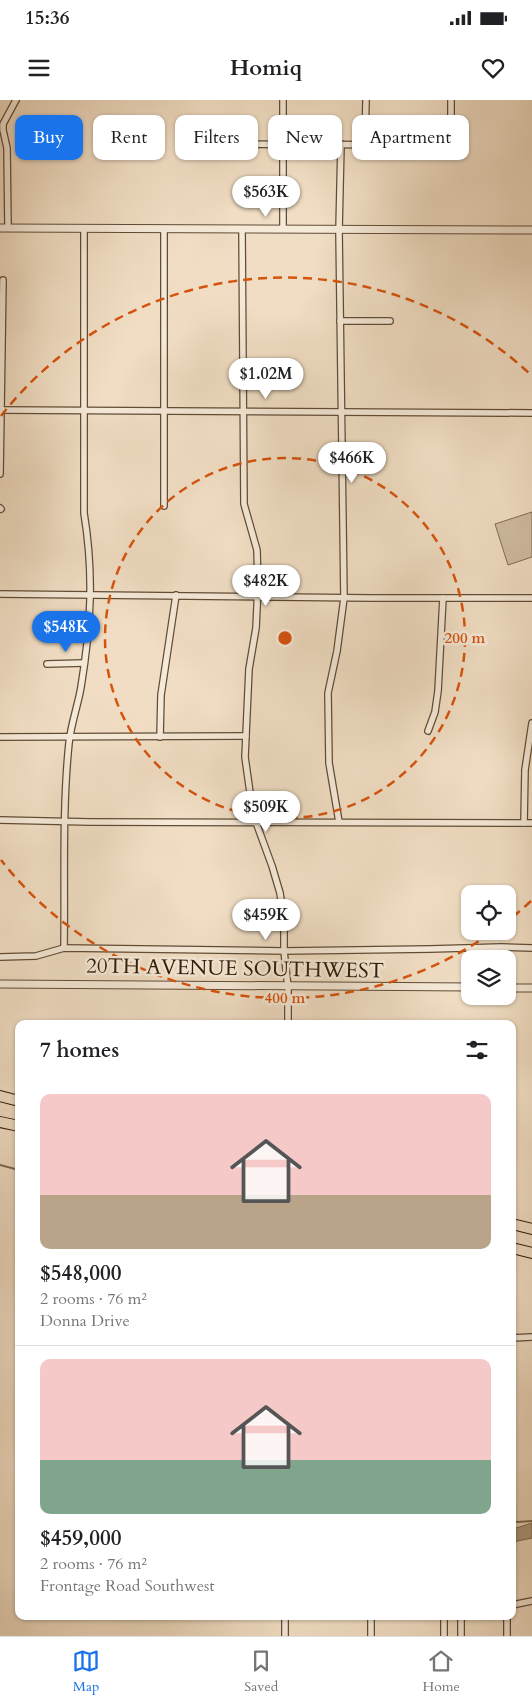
<!DOCTYPE html>
<html lang="en">
<head>
<meta charset="utf-8">
<style>
  body { margin:0; font-family:Cardo,serif; background:#f2f2f2; color:#202124; height:100vh; display:flex; flex-direction:column; font-size:19px; white-space:nowrap }
  * { box-sizing:border-box; margin:0 }
  p { font-size:16px; color:#757577 }
  .icon { flex:none; width:28px; height:28px; fill:none; stroke:currentColor; stroke-width:2; stroke-linecap:round; stroke-linejoin:round }
  .map { position:relative; flex:1; overflow:hidden }
  .drawer { position:absolute; left:15px; top:920px; width:501px; height:600px; display:flex; flex-direction:column; background:#fff; border-radius:10px; box-shadow:0 1px 4px #0004 }
  .drawer>* { flex:none }
  .banner { position:absolute; left:15px; top:15px; width:502px; height:45px; display:flex; gap:10px }
  .fabs { position:absolute; left:461px; top:785px; display:grid; gap:10px }
  .fabs a { display:grid; place-items:center; width:55px; height:55px; border-radius:10px; background:#fff; box-shadow:0 1px 4px #0004; font-size:25px }
  .price { position:absolute; translate:-50% -42px; padding:0 11px; border-radius:18px; background:#fff; color:#222; font-size:16px; line-height:32px; filter:drop-shadow(0 1px 2px #0008) }
  .price::after { content:''; position:absolute; left:50%; top:30px; width:15px; height:11px; margin-left:-8px; background:inherit; clip-path:polygon(0 0,100% 0,50% 100%) }
  .price.on { background:#1a73e8; color:#fff }
  ul { padding:0; list-style:none }
  li { display:grid; align-content:center; gap:10px; height:265px; padding:0 25px }
  li+li { border-top:1px solid #e0e0e0 }
  li span { display:grid; place-items:center; height:155px; border-radius:10px; color:#555 }
  li>.icon { margin-inline-start:auto }
  span .icon { width:90px; height:90px; fill:#fffc; stroke-width:1 }
  li b { font-size:21px }
  h2 { display:flex; justify-content:space-between; align-items:center; height:60px; padding:0 25px; font-size:21px }
  .tag { padding:0 18px; border-radius:10px; background:#fff; box-shadow:0 1px 4px #0004; font-size:18px; line-height:45px }
  .tag.on { background:#1a73e8; color:#fff }
  .status { display:flex; justify-content:space-between; align-items:center; height:35px; padding:0 25px; background:#fff; direction:ltr }
  .status svg { height:14px; fill:currentColor }
  header { display:flex; justify-content:space-between; align-items:center; height:65px; padding:0 25px; background:#fff; font-size:22px; font-weight:800 }
  .tab-bar { display:flex; justify-content:space-around; align-items:center; height:70px; border-top:1px solid #e0e0e0; background:#fff; font-size:14px; color:#757577 }
  .tab-bar a { display:grid; justify-items:center; gap:2px }
  .tab-bar .on { color:#1a73e8 }
  .map>svg:first-child { display:block }
  .green { fill:#cfbca3; stroke:#806c55 }
  .water { fill:#af9b83; stroke:#7c6851 }
  .lines { fill:none; stroke-linecap:round; stroke-linejoin:round }
  .stream { stroke:#7c6851; stroke-width:2 }
  .minor-casing { stroke:#604c36; stroke-width:8 }
  .tertiary-casing { stroke:#604c36; stroke-width:9 }
  .motorway-casing { stroke:#301b07; stroke-width:12 }
  .minor { stroke:#f5e9d8; stroke-width:5.5 }
  .tertiary { stroke:#f5e9d8; stroke-width:7 }
  .motorway { stroke:#f0ddc3; stroke-width:10 }
  .ring { fill:none; stroke:#d6530c; stroke-width:2.5; stroke-dasharray:9 6 }
  .labels { text-anchor:middle; stroke-width:5; stroke-linejoin:round; paint-order:stroke }
  .street-label { font-size:21px; fill:#301b07; stroke:#f5e9d8 }
  .centre { fill:#d6530c; stroke:#f5e9d8; stroke-width:2.5 }
  .ring-label { font-size:15px; text-anchor:middle; font-weight:bold; fill:#d6530c; stroke:#f5e9d8; stroke-width:5; stroke-linejoin:round; paint-order:stroke }
</style>
</head>
<body>
<div class="status"><b>15:36</b><svg viewBox="0 0 49 12"><path d="M0 12V9h3v3zM5 12V6h3v6zM10 12V3h3v9zM15 12V0h3v12zM26 1h20v11H26zM47 4h2v5h-2z"/></svg></div>
<header><svg class="icon" aria-label="menu" viewBox="0 0 24 24"><path d="M4 6h16M4 12h16M4 18h16"/></svg>Homiq<svg class="icon" aria-label="heart" viewBox="0 0 24 24"><path d="M12 20l-8-8c-3-5 5-10 8-4 3-6 11-1 8 4z"/></svg></header>
<div class="map">
<svg width="532" height="1536" viewBox="0 0 532 1536">
  <rect width="100%" height="100%" fill="#f0ddc3"/>
  <filter id="stains"><feTurbulence type="fractalNoise" baseFrequency=".004" numOctaves="4"/><feColorMatrix values="0 0 0 0 .2 0 0 0 0 .09 0 0 0 0 .02 0 0 0 .5 -.17"/></filter>
  <radialGradient id="worn" r=".72"><stop offset=".6" stop-color="#630" stop-opacity="0"/><stop offset="1" stop-color="#630" stop-opacity=".3"/></radialGradient>
  <!-- green -->
  <polygon class="green" points="532,412 532,457 508,465 495,424"/>
  <!-- water -->
  <polygon class="water" points="532,1423 532,1438 513,1442 513,1429"/>
  <g class="lines">
    <!-- stream -->
    <g class="stream">
      <polyline points="0,1065 19,1070"/>
      <polyline points="512,1419 517,1422 532,1421"/>
    </g>
    <defs>
      <g id="minor">
        <polyline points="187,39 202,44 451,45 451,0"/>
        <polyline points="365,44 366,0"/>
        <polyline points="8,128 7,48 3,30 3,24 16,0"/>
        <polyline points="164,129 164,406"/>
        <polyline points="242,129 244,404 257,450 258,486 256,528 249,569 245,657 253,714 272,766 280,793 284,820 284,851 288,887 288,924"/>
        <polyline points="283,129 283,0"/>
        <polyline points="340,221 390,221"/>
        <polyline points="0,310 532,313"/>
        <polyline points="0,374 3,180"/>
        <polyline points="0,408 1,409"/>
        <polyline points="0,494 370,498 532,498"/>
        <polyline points="47,564 84,563"/>
        <polyline points="428,631 435,612 438,591 443,498"/>
        <polyline points="0,637 246,636"/>
        <polyline points="160,637 161,595 176,495"/>
        <polyline points="0,720 90,722 532,723"/>
        <polyline points="339,722 329,663 328,593 337,551 344,498 339,130 341,44"/>
        <polyline points="524,723 525,670 532,623"/>
        <path d="M 64,848 C 65,780 62,710 69,643 C 71,624 78,605 81,587 C 91,526 94,474 84,413 L 84,128"/>
        <polyline points="0,857 36,856 64,848 284,851 430,849 501,847 532,848"/>
        <polyline points="512,1238 532,1237"/>
        <polyline points="512,1505 532,1501"/>
        <polyline points="371,1516 371,1536"/>
        <polyline points="285,1536 285,1516"/>
        <polyline points="444,1536 444,1516"/>
        <polyline points="461,1536 461,1516"/>
        <polyline points="507,1536 507,1516"/>
      </g>
      <g id="tertiary">
        <polyline points="0,128 532,130"/>
        <polyline points="0,884 470,887"/>
        <polyline points="508,888 532,888"/>
      </g>
      <g id="motorway">
        <polyline points="0,996 19,1001"/>
        <polyline points="0,1022 19,1026"/>
        <polyline points="512,1124 532,1129"/>
        <polyline points="512,1148 532,1153"/>
      </g>
    </defs>
    <!-- minor casing -->
    <use href="#minor" class="minor-casing"/>
    <!-- tertiary casing -->
    <use href="#tertiary" class="tertiary-casing"/>
    <!-- motorway casing -->
    <use href="#motorway" class="motorway-casing"/>
    <!-- minor -->
    <use href="#minor" class="minor"/>
    <!-- tertiary -->
    <use href="#tertiary" class="tertiary"/>
    <!-- motorway -->
    <use href="#motorway" class="motorway"/>
  </g>
  <!-- distance rings -->
  <g class="ring">
    <circle cx="285" cy="538" r="180"/>
    <path d="M531 801A360 360 0 0 1 509 820M491 833A360 360 0 0 1 1 760M1 316A360 360 0 0 1 531 275"/>
  </g>
  <g class="labels">
    <!-- street labels -->
    <g class="street-label">
      <text transform="translate(235 868) rotate(1)" y="7">20TH AVENUE SOUTHWEST</text>
    </g>
  </g>
  <circle cx="285" cy="538" r="8" class="centre"/>
  <g class="ring-label">
    <text x="465" y="543">200 m</text>
    <text x="285" y="903">400 m</text>
  </g>
  <rect width="100%" height="100%" filter="url(#stains)"/>
  <rect width="100%" height="100%" fill="url(#worn)"/>
</svg>
<div class="fabs">
<a><svg class="icon" aria-label="locate" viewBox="0 0 24 24"><circle cx="12" cy="12" r="6"/><path d="M12 2v4M12 18v4M2 12h4M18 12h4"/></svg></a>
<a><svg class="icon" aria-label="layers" viewBox="0 0 24 24"><path d="M12 4l9 5-9 5-9-5zM3 14l9 5 9-5"/></svg></a>
</div>
<b class="price" style="left:266px;top:118px">$563K</b>
<b class="price" style="left:266px;top:300px">$1.02M</b>
<b class="price" style="left:352px;top:384px">$466K</b>
<b class="price" style="left:266px;top:507px">$482K</b>
<b class="price on" style="left:66px;top:553px">$548K</b>
<b class="price" style="left:266px;top:733px">$509K</b>
<b class="price" style="left:266px;top:841px">$459K</b>
<div class="banner">
<a class="tag on">Buy</a>
<a class="tag">Rent</a>
<a class="tag">Filters</a>
<a class="tag">New</a>
<a class="tag">Apartment</a>
</div>
<section class="drawer">
<h2>7 homes<svg class="icon" aria-label="filters" viewBox="0 0 24 24"><path d="M4 7h16M4 17h16"/><circle cx="9" cy="7" r="2"/><circle cx="15" cy="17" r="2"/></svg></h2>
<ul>
<li><span style="background:linear-gradient(#f6c9c9 65%,#b9a48a 0)"><svg class="icon" aria-label="home" viewBox="0 0 24 24"><path d="M3 11l9-7 9 7M6 9v11h12V9"/></svg></span><div><b>$548,000</b><p>2 rooms · 76 m²</p><p>Donna Drive</p></div></li>
<li><span style="background:linear-gradient(#f6c9c9 65%,#7fa58c 0)"><svg class="icon" aria-label="home" viewBox="0 0 24 24"><path d="M3 11l9-7 9 7M6 9v11h12V9"/></svg></span><div><b>$459,000</b><p>2 rooms · 76 m²</p><p>Frontage Road Southwest</p></div></li>
</ul>
</section>
</div>
<nav class="tab-bar">
<a class="on"><svg class="icon" aria-label="map" viewBox="0 0 24 24"><path d="M3 6l6-2 6 2 6-2v14l-6 2-6-2-6 2zM9 4v14M15 6v14"/></svg>Map</a>
<a><svg class="icon" aria-label="saved" viewBox="0 0 24 24"><path d="M7 4h10v16l-5-4-5 4z"/></svg>Saved</a>
<a><svg class="icon" aria-label="home" viewBox="0 0 24 24"><path d="M3 11l9-7 9 7M6 9v11h12V9"/></svg>Home</a>
</nav>
</body>
</html>
